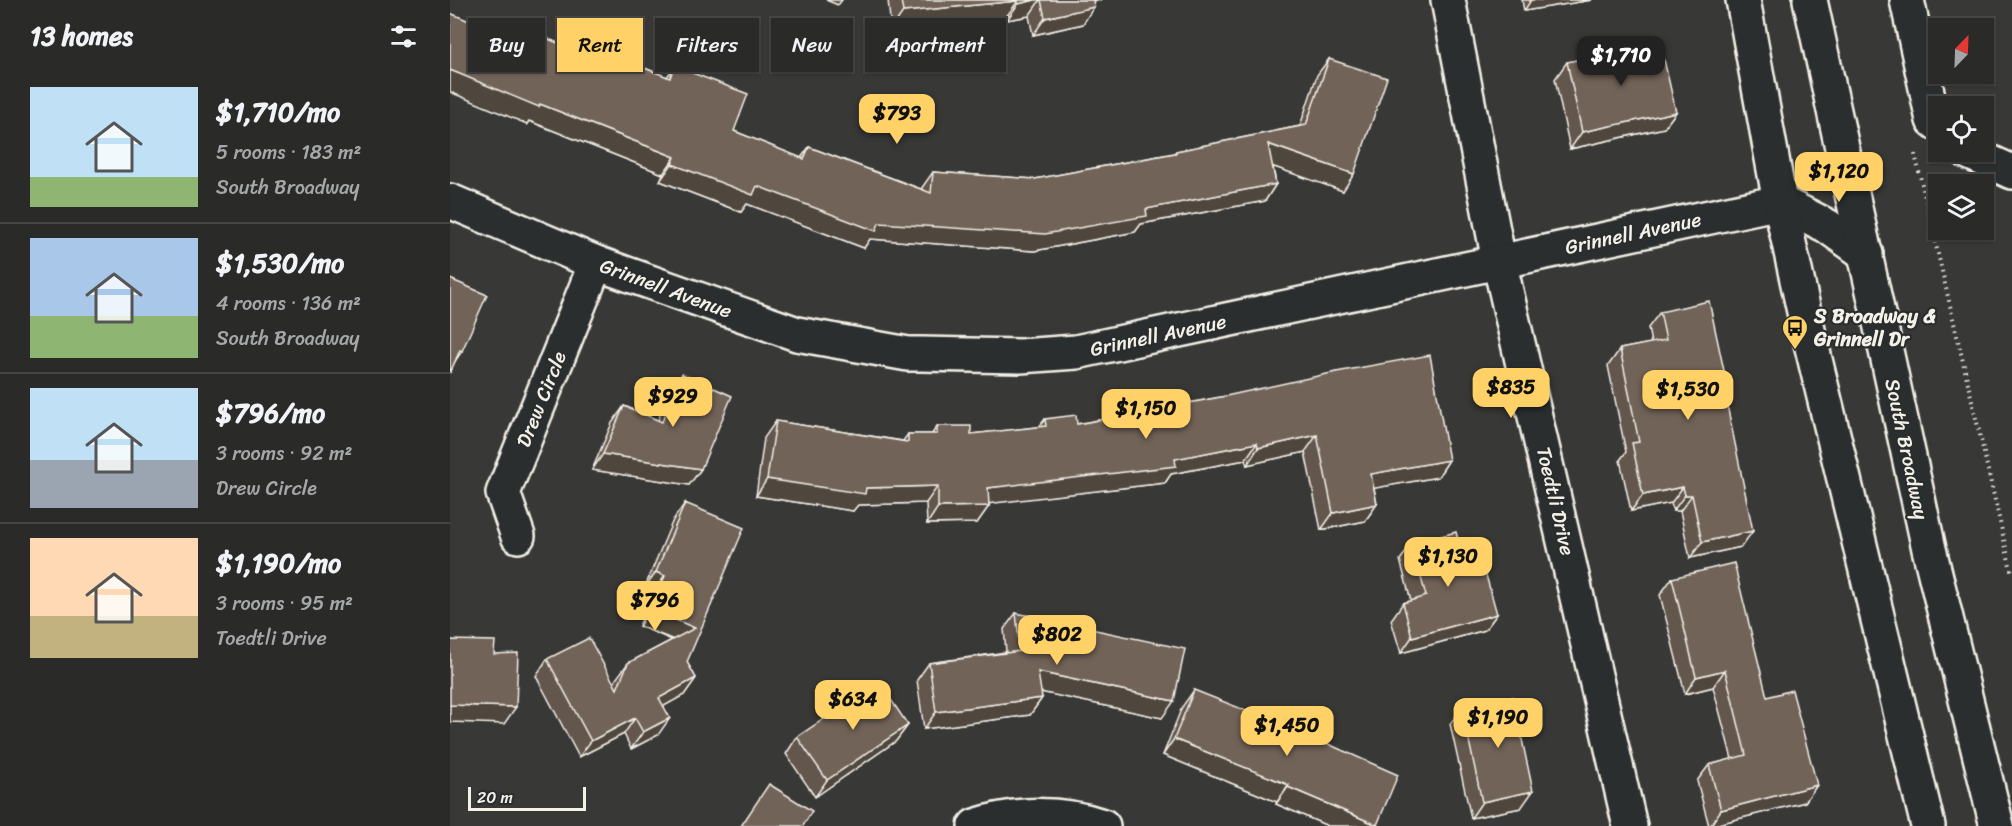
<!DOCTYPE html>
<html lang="en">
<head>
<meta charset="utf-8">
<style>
  body { margin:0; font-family:Sriracha,sans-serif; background:#323231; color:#f1f3f6; height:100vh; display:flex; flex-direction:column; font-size:22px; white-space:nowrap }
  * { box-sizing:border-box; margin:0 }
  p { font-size:20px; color:#a5a7a8 }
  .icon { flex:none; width:33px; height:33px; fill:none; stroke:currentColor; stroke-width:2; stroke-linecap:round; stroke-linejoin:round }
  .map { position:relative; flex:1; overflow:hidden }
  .details { display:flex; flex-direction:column; background:#2a2a29; width:450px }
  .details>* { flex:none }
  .guide { position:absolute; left:18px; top:18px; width:570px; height:54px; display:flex; gap:12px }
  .needle { width:39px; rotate:23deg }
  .tools { position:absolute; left:1478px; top:18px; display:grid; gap:12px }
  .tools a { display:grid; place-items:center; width:66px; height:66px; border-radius:0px; background:#2a2a29; box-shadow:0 2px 4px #0004,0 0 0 2px #464646; font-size:30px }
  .scale { position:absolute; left:18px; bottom:15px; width:118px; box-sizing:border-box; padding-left:6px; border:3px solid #f4f1e8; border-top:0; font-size:16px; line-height:21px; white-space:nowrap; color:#f4f1e8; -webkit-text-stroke:4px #2a2d2e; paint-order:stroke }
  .price { position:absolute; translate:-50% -51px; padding:0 14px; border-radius:12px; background:#ffd166; color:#111; font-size:20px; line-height:39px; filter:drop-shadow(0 2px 3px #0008) }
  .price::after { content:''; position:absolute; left:50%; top:36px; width:18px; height:14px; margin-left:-9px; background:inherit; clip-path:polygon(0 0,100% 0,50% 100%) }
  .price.active { background:#222; color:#fff }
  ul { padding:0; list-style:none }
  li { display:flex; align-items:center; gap:18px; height:150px; padding:0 30px }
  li+li { border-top:2px solid #464646 }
  li span { display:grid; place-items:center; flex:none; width:168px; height:120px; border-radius:0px; color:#555 }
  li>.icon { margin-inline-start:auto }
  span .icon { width:72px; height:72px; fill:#fffc; stroke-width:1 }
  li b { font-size:26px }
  h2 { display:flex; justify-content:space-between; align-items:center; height:72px; padding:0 30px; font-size:26px }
  .tag { padding:0 21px; border-radius:0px; background:#2a2a29; box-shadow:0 2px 4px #0004,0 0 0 2px #464646; font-size:21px; line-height:54px }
  .tag.active { background:#ffd166; color:#111 }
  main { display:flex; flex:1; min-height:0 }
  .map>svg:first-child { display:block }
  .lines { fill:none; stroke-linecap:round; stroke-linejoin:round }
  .minor-casing { stroke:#f4f1e8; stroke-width:38 }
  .highway-casing { stroke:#f4f1e8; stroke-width:38 }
  .path { stroke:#f4f1e8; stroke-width:4; stroke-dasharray:1.5 4.5; stroke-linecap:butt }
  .minor { stroke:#2a2d2e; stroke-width:33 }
  .highway { stroke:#2a2d2e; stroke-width:33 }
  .wall { fill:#62564d; stroke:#f4f1e8; stroke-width:1.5 }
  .shaded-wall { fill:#50463e; stroke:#f4f1e8; stroke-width:1.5 }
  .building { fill:#726459; stroke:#f4f1e8; stroke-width:1.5 }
  .labels { text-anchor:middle; stroke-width:4.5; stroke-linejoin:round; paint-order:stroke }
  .street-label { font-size:20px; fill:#f4f1e8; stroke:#2a2d2e }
  .poi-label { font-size:20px; font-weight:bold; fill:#f4f1e8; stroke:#2a2d2e; text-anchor:start }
</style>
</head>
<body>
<main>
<section class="details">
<h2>13 homes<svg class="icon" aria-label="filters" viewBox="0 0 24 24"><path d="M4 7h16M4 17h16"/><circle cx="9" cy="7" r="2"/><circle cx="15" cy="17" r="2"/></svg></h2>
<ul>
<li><span style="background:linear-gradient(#bfe0f5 75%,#8fb573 0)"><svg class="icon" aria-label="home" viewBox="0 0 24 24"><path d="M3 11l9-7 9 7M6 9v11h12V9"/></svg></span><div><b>$1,710/mo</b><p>5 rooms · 183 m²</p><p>South Broadway</p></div></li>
<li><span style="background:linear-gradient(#a9c7e8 65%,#8fb573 0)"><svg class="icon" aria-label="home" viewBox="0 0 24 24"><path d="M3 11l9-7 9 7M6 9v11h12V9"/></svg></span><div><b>$1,530/mo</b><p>4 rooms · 136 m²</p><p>South Broadway</p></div></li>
<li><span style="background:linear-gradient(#bfe0f5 60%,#9aa5b1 0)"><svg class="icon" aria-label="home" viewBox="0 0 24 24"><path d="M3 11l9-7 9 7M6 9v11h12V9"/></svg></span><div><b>$796/mo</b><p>3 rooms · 92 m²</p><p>Drew Circle</p></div></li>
<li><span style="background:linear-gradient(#ffd9b3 65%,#c2b280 0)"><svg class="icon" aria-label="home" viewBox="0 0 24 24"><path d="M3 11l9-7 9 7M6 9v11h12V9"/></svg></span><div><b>$1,190/mo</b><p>3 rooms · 95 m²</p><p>Toedtli Drive</p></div></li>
</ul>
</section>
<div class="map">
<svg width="1562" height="826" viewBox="0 0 1562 826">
  <rect width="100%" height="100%" fill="#383837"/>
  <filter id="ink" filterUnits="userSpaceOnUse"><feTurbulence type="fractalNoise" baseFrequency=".0167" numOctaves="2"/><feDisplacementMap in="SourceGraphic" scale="12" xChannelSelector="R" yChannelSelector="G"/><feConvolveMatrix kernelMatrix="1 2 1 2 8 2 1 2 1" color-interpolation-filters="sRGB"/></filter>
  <g filter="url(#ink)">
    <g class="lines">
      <defs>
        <g id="minor">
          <polyline points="998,0 1049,261 1180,826"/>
          <polyline points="1457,0 1483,120 1488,124"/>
          <polyline points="1518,152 1562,172"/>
          <polyline points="0,201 146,263 347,334 458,354 471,354 570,356 626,352 1330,202 1377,226 1416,254"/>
          <polyline points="68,536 53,493 146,263"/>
          <path d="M 525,826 C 565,812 613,812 653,826"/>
        </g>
        <g id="highway">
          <polyline points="1293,0 1330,202 1360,339 1478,826"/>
          <polyline points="1360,0 1479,549 1547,826"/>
        </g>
      </defs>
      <!-- minor casing -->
      <use href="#minor" class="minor-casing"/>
      <!-- highway casing -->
      <use href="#highway" class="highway-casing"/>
      <!-- path -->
      <polyline class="path" points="1465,154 1562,574"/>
      <!-- minor -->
      <use href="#minor" class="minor"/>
      <!-- highway -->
      <use href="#highway" class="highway"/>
    </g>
    <!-- wall -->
    <g class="wall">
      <polygon points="376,0 392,0 388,5"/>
      <polygon points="438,0 651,0 643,2 633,24 583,35 579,16 557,20 556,17 441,29"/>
      <polygon points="1072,0 1142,0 1074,11"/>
      <polygon points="89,35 145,59 151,51 217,77 224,66 284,131 351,158 359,147 471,189 483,172 585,179 724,153 726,151 850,126 867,75 879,59 893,191 823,166 826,184 815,201 691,224 685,232 584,251 420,239 414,248 297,204 291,212 210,181 213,174 79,121 77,124 82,46"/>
      <polygon points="1117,62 1226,112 1214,128 1120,149 1105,79"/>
      <polygon points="0,279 12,351 4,363"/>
      <polygon points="1210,312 1279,394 1275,399 1291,547 1240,558 1230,511 1223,511 1221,503 1181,511 1170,460 1176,452 1158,366 1170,349 1201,343 1198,328"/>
      <polygon points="232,374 251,469 239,485 142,470 162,423 174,406 208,420 220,391"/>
      <polygon points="776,396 999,460 988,477 924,488 927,504 915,521 871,530 855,452 797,465 795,460 721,474 715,483 539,503 539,506 527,523 477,524 476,503 408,505 403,511 306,496 314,438 326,421 453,441 458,434 482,434 487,426 521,434 589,427 595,419 627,424"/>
      <polygon points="235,503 237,662 246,678 234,695 213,706 208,735 181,749 174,734 129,757 86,676 97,659 164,684 166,679 178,663 222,640 189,626 203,592 194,589 223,520"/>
      <polygon points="962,544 1015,566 1047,614 1035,630 951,653 941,620 953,603 961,601 950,560"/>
      <polygon points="1222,578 1317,697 1367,785 1355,802 1259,826 1247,781 1259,765 1282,759 1263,687 1235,694 1210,595"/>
      <polygon points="566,613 712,718 591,692 592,698 580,715 474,729 467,680 479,663 556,652 554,629"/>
      <polygon points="744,690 926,826 878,826 826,804 827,802 713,755 732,707"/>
      <polygon points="1012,708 1071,808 1021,818 1000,724"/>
      <polygon points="458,725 446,741 365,797 336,754 347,737"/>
    </g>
    <!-- shaded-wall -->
    <g class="shaded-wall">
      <polygon points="585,0 590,0 579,16 557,20 568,4"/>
      <polygon points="1081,0 1142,0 1074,11"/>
      <polygon points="568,1 556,17 441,29 453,12"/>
      <polygon points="644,7 633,24 583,35 595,18"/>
      <polygon points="0,70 90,104 225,157 213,174 79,121 77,124 0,92"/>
      <polygon points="1226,112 1214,128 1120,149 1132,132"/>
      <polygon points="818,144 904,174 893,191 807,161"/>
      <polygon points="222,164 307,186 429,223 696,209 826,184 815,201 691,224 685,232 584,251 420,239 414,248 297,204 291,212 210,181"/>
      <polygon points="867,435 855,452 797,465 808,448"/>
      <polygon points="807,443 795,460 721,474 715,483 527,505 538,488 725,459"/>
      <polygon points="153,454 251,469 239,485 142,470"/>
      <polygon points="999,460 988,477 909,491 921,474"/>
      <polygon points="317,479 416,488 488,486 476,503 408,505 403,511 306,496"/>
      <polygon points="1233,487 1221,503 1181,511 1193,495"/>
      <polygon points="1235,495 1242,495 1230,511 1223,511"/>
      <polygon points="927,504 915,521 871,530 883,513"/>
      <polygon points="539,506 527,523 477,524 488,507"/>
      <polygon points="1303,531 1291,547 1240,558 1252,542"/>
      <polygon points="206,572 215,576 203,592 194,589"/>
      <polygon points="201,609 245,628 234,644 189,626"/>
      <polygon points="1047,614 1035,630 951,653 962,637"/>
      <polygon points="1275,670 1263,687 1235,694 1246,677"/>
      <polygon points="588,672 724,701 712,718 576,689"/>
      <polygon points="246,678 234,695 198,715 209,698"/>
      <polygon points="592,698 580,715 474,729 486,712"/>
      <polygon points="0,705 66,707 54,724 0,722"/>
      <polygon points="185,718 174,734 129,757 141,741"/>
      <polygon points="220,718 208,735 181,749 193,732"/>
      <polygon points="458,725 446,741 365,797 377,780"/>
      <polygon points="724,739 839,785 827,802 713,755"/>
      <polygon points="1367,785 1355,802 1260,826 1271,810"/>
      <polygon points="838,787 927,825 926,826 878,826 826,804"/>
      <polygon points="1083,791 1071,808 1021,818 1032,802"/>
    </g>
    <!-- building -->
    <g class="building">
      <polygon points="451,0 585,0 568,4 568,1 453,12"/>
      <polygon points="591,0 643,0 644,7 595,18"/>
      <polygon points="0,13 84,48 89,35 148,60 151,51 220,78 224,66 298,94 284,131 354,159 359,147 481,193 483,172 585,179 726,153 726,151 856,125 879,59 937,78 904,174 818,144 826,184 696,209 697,216 595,234 429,223 426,231 307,186 303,195 222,164 225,157 90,104 89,107 0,70"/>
      <polygon points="1210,42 1226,112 1132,132 1117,62"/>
      <polygon points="0,279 37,295 12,351 10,350 0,373"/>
      <polygon points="1259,301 1279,394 1275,395 1303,531 1252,542 1242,495 1235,495 1233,487 1193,495 1182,443 1189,442 1170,349 1216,340 1210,312"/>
      <polygon points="980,355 999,460 921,474 927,504 883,513 867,435 808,448 807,443 725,459 726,466 538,488 539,506 488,507 488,486 416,488 415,494 317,479 326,421 458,442 458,434 487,434 487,426 521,426 521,434 596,426 595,419 626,415 627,424 776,396 886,372"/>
      <polygon points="232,374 282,396 251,469 153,454 174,406 212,422"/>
      <polygon points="235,503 294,528 237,662 246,678 209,698 220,718 193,732 185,718 141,741 97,659 139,638 167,689 178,663 245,628 201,609 215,576 206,572"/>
      <polygon points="1006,532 1015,566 1032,561 1047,614 962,637 953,603 976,596 962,544"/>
      <polygon points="1284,563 1317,697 1342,690 1367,785 1271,810 1259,765 1296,755 1275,670 1246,677 1222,578"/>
      <polygon points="566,613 735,649 724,701 588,672 592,698 486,712 479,663 570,651"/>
      <polygon points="0,640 45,641 44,654 68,653 66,707 0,705"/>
      <polygon points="429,682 458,725 377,780 347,737"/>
      <polygon points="744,690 860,736 948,775 927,825 838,787 839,785 724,739"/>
      <polygon points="1063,697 1083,791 1032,802 1012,708"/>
      <polygon points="319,784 362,811 353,826 291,826"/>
    </g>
  </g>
  <!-- icons -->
  <defs>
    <symbol id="bus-pin" viewBox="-11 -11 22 30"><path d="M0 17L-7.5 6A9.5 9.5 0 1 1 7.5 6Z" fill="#ffd166" stroke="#2a2d2e"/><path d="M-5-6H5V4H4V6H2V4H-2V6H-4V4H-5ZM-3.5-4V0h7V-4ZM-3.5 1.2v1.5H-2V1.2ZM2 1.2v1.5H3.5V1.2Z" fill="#111"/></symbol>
  </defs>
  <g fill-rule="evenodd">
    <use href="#bus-pin" x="1330" y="313" width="30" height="40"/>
  </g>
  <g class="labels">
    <!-- street labels -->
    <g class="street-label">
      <text transform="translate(1183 233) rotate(-12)" y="7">Grinnell Avenue</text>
      <text transform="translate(216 288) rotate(20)" y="7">Grinnell Avenue</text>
      <text transform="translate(708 335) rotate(-12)" y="7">Grinnell Avenue</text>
      <text transform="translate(91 399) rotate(-68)" y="7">Drew Circle</text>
      <text transform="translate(1457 449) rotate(78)" y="7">South Broadway</text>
      <text transform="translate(1106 501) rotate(77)" y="7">Toedtli Drive</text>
    </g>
    <!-- poi labels -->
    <g class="poi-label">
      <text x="1364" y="323">S Broadway &amp;<tspan x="1364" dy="23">Grinnell Dr</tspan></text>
    </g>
  </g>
</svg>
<div class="tools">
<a><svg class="needle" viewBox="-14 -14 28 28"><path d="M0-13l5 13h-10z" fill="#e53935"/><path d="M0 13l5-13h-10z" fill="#a5a7a8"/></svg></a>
<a><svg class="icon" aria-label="locate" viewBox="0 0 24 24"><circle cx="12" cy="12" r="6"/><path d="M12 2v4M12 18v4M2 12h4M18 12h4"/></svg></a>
<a><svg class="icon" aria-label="layers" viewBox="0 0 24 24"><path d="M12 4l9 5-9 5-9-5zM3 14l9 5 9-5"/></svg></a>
</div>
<div class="scale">20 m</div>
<b class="price active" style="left:1171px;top:87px">$1,710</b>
<b class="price" style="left:447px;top:145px">$793</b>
<b class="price" style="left:1389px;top:203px">$1,120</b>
<b class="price" style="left:1061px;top:419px">$835</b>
<b class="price" style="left:1238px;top:421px">$1,530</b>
<b class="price" style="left:223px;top:428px">$929</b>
<b class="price" style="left:696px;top:440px">$1,150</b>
<b class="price" style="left:998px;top:588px">$1,130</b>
<b class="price" style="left:205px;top:632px">$796</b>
<b class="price" style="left:607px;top:666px">$802</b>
<b class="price" style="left:403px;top:731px">$634</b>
<b class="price" style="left:1048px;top:749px">$1,190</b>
<b class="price" style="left:837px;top:757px">$1,450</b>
<div class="guide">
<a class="tag">Buy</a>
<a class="tag active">Rent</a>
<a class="tag">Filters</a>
<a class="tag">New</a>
<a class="tag">Apartment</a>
</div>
</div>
</main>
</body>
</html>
